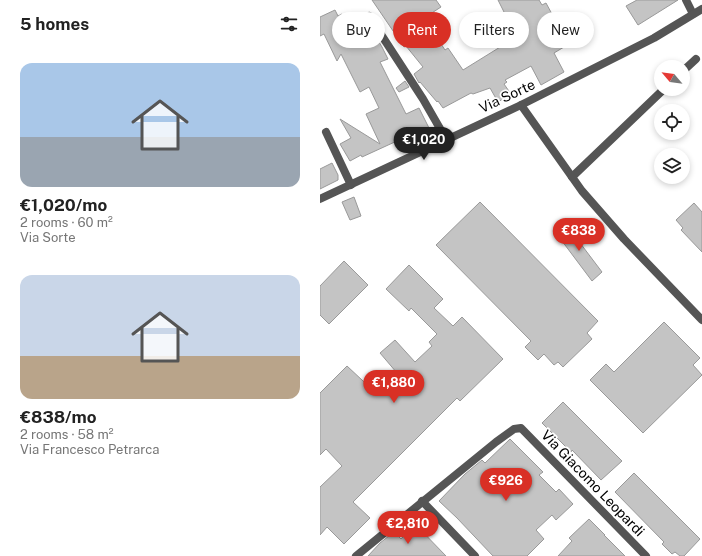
<!DOCTYPE html>
<html lang="en">
<head>
<meta charset="utf-8">
<style>
  body { margin:0; font-family:"Public Sans",sans-serif; background:#f6f6f6; color:#222; height:100vh; display:flex; flex-direction:column; font-size:15px; white-space:nowrap }
  * { box-sizing:border-box; margin:0 }
  p { font-size:13px; color:#767676 }
  .icon { flex:none; width:22px; height:22px; fill:none; stroke:currentColor; stroke-width:2; stroke-linecap:round; stroke-linejoin:round }
  .map { position:relative; flex:1; overflow:hidden }
  .sheet { display:flex; flex-direction:column; background:#fff; width:320px }
  .sheet>* { flex:none }
  .hud { position:absolute; left:12px; top:12px; width:310px; height:36px; display:flex; gap:8px }
  .needle { width:26px; rotate:299deg }
  .tools { position:absolute; left:334px; top:60px; display:grid; gap:8px }
  .tools a { display:grid; place-items:center; width:36px; height:36px; border-radius:50%; background:#fff; box-shadow:0 2px 6px #0003; font-size:20px }
  .price { position:absolute; translate:-50% -34px; padding:0 9px; border-radius:14px; background:#d93025; color:#fff; font-size:13px; line-height:26px; filter:drop-shadow(0 1px 2px #0008) }
  .price::after { content:''; position:absolute; left:50%; top:24px; width:12px; height:9px; margin-left:-6px; background:inherit; clip-path:polygon(0 0,100% 0,50% 100%) }
  .price.selected { background:#222; color:#fff }
  ul { padding:0; list-style:none }
  li { display:grid; align-content:center; gap:8px; height:212px; padding:0 20px }
  li span { display:grid; place-items:center; height:124px; border-radius:12px; color:#555 }
  li>.icon { margin-inline-start:auto }
  span .icon { width:72px; height:72px; fill:#fffc; stroke-width:1 }
  li b { font-size:17px }
  h2 { display:flex; justify-content:space-between; align-items:center; height:48px; padding:0 20px; font-size:17px }
  .tag { padding:0 14px; border-radius:18px; background:#fff; box-shadow:0 2px 6px #0003; font-size:14px; line-height:36px }
  .tag.selected { background:#d93025; color:#fff }
  main { display:flex; flex:1; min-height:0 }
  .map>svg:first-child { display:block }
  .building { fill:#c4c4c4; stroke:#999 }
  .lines { fill:none; stroke-linecap:round; stroke-linejoin:round }
  .street { stroke:#555; stroke-width:8 }
  .labels { text-anchor:middle; stroke-width:3.5; stroke-linejoin:round; paint-order:stroke }
  .street-label { font-size:14px; fill:#000; stroke:#fff }
</style>
</head>
<body>
<main>
<section class="sheet">
<h2>5 homes<svg class="icon" aria-label="filters" viewBox="0 0 24 24"><path d="M4 7h16M4 17h16"/><circle cx="9" cy="7" r="2"/><circle cx="15" cy="17" r="2"/></svg></h2>
<ul>
<li><span style="background:linear-gradient(#a9c7e8 60%,#9aa5b1 0)"><svg class="icon" aria-label="home" viewBox="0 0 24 24"><path d="M3 11l9-7 9 7M6 9v11h12V9"/></svg></span><div><b>€1,020/mo</b><p>2 rooms · 60 m²</p><p>Via Sorte</p></div></li>
<li><span style="background:linear-gradient(#c9d6e8 65%,#b9a48a 0)"><svg class="icon" aria-label="home" viewBox="0 0 24 24"><path d="M3 11l9-7 9 7M6 9v11h12V9"/></svg></span><div><b>€838/mo</b><p>2 rooms · 58 m²</p><p>Via Francesco Petrarca</p></div></li>
</ul>
</section>
<div class="map">
<svg width="382" height="556" viewBox="0 0 382 556">
  <rect width="100%" height="100%" fill="#fff"/>
  <!-- building -->
  <g class="building">
    <polygon points="52,0 116,0 121,7 104,18 125,50 128,48 143,70 185,44 179,33 181,32 175,22 186,16 178,0 219,0 222,5 226,3 245,38 240,40 244,47 234,53 244,72 221,85 211,66 185,80 187,82 184,84 191,94 178,102 170,88 153,94 151,93 123,108 118,101 117,102 100,82 99,83 94,74 103,67 86,46 84,47"/>
    <polygon points="317,0 358,0 318,25 306,6"/>
    <polygon points="15,10 18,16 22,14 33,38 51,29 62,47 68,59 60,62 86,114 99,108 109,128 92,137 90,135 42,157 41,155 30,161 20,144 31,138 20,119 60,144 46,114 59,108 49,87 40,92 21,54 17,61 4,34 0,36 0,17"/>
    <polygon points="85,81 89,87 79,92 76,88"/>
    <polygon points="12,163 18,175 18,180 0,189 0,169"/>
    <polygon points="34,197 41,216 30,220 22,202"/>
    <polygon points="160,202 278,321 267,333 272,339 243,367 238,362 234,365 224,354 218,360 205,347 211,341 116,245"/>
    <polygon points="374,203 382,212 382,252 361,230 363,228 356,220"/>
    <polygon points="245,223 282,272 272,281 236,233"/>
    <polygon points="24,261 48,285 9,324 0,315 0,286"/>
    <polygon points="89,265 123,299 114,308 133,326 142,317 183,359 140,401 137,398 33,502 50,518 24,544 7,527 0,535 0,487 22,466 6,449 0,455 0,393 27,366 58,395 77,373 60,353 75,340 95,362 112,346 109,342 117,334 91,308 89,311 66,289"/>
    <polygon points="344,322 380,358 373,365 382,375 323,433 270,380 286,364 294,372"/>
    <polygon points="243,402 302,461 281,480 252,450 251,452 222,423"/>
    <polygon points="190,439 223,472 219,475 236,492 239,489 253,504 236,520 232,515 216,530 224,539 207,556 173,556 137,518 119,501 145,474 162,460 165,463"/>
    <polygon points="314,473 380,539 364,556 360,556 355,552 352,554 342,544 344,542 295,492"/>
    <polygon points="269,519 285,535 284,535 305,556 238,556 252,541 249,538"/>
    <polygon points="95,524 126,556 48,556 60,543 74,532 81,539"/>
  </g>
  <g class="lines">
    <!-- street -->
    <g class="street">
      <polyline points="366,0 373,14"/>
      <polyline points="49,16 103,99 126,139"/>
      <polyline points="363,71 376,59"/>
      <polyline points="201,105 262,191 304,239 382,320"/>
      <polyline points="6,132 31,185"/>
      <polyline points="252,177 344,89"/>
      <polyline points="0,199 201,105 334,38 382,9"/>
      <polyline points="102,501 155,556"/>
      <polyline points="36,556 176,442 194,429 201,428 326,556"/>
    </g>
  </g>
  <g class="labels">
    <!-- street labels -->
    <g class="street-label">
      <text transform="translate(187 96) rotate(-25)" y="5">Via Sorte</text>
      <text transform="translate(273 483) rotate(46)" y="5">Via Giacomo Leopardi</text>
    </g>
  </g>
</svg>
<div class="tools">
<a><svg class="needle" viewBox="-14 -14 28 28"><path d="M0-13l5 13h-10z" fill="#e53935"/><path d="M0 13l5-13h-10z" fill="#767676"/></svg></a>
<a><svg class="icon" aria-label="locate" viewBox="0 0 24 24"><circle cx="12" cy="12" r="6"/><path d="M12 2v4M12 18v4M2 12h4M18 12h4"/></svg></a>
<a><svg class="icon" aria-label="layers" viewBox="0 0 24 24"><path d="M12 4l9 5-9 5-9-5zM3 14l9 5 9-5"/></svg></a>
</div>
<b class="price selected" style="left:104px;top:161px">€1,020</b>
<b class="price" style="left:259px;top:252px">€838</b>
<b class="price" style="left:74px;top:404px">€1,880</b>
<b class="price" style="left:186px;top:502px">€926</b>
<b class="price" style="left:88px;top:545px">€2,810</b>
<div class="hud">
<a class="tag">Buy</a>
<a class="tag selected">Rent</a>
<a class="tag">Filters</a>
<a class="tag">New</a>
</div>
</div>
</main>
</body>
</html>
